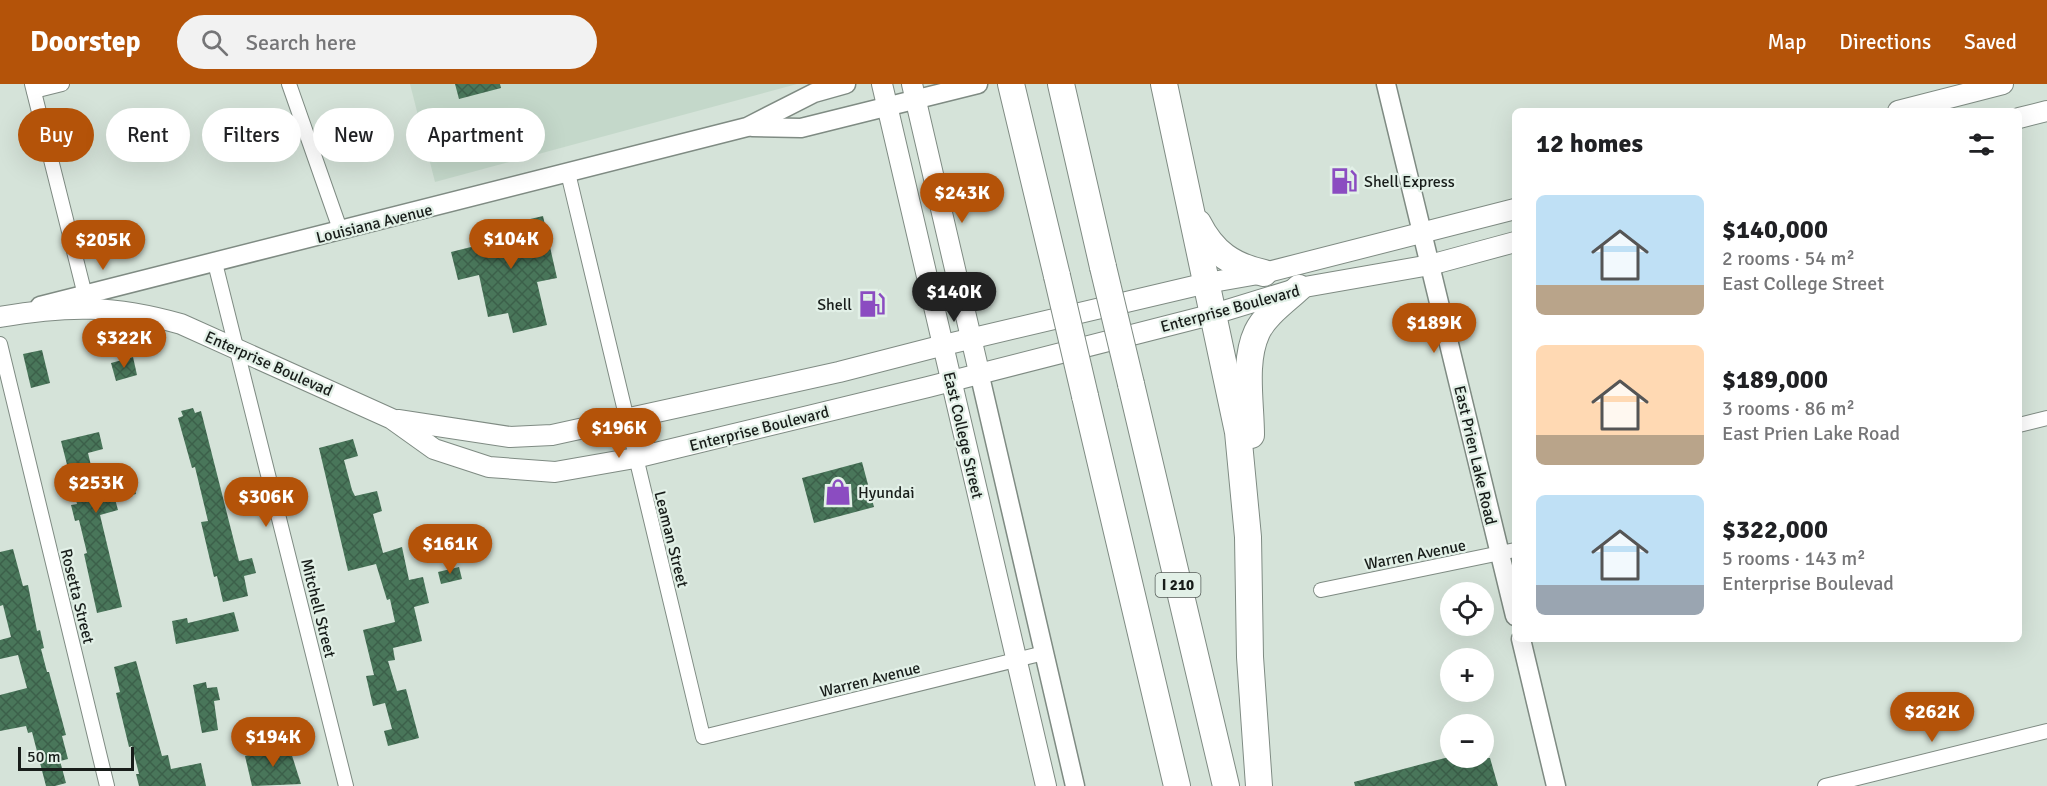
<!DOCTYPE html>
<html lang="en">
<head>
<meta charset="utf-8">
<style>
  body { margin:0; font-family:Signika,sans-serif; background:#f2f2f2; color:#202124; height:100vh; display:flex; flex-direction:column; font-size:22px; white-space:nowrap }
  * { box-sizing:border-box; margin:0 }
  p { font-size:20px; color:#757577 }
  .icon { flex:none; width:33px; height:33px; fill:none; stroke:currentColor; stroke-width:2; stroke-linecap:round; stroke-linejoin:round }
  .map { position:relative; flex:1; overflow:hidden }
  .drawer { position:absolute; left:1512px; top:24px; width:510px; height:534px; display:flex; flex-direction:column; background:#fff; border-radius:9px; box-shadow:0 6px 24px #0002 }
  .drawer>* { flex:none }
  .banner { position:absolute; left:18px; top:24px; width:570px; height:54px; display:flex; gap:12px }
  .buttons { position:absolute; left:1440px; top:498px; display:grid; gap:12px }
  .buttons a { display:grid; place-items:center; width:54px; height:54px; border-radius:50%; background:#fff; box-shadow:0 6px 24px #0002; font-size:30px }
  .scale { position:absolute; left:18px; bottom:15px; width:116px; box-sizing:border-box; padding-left:6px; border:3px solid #181d1a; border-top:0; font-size:16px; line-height:21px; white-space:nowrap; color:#181d1a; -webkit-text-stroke:4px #e2f0e7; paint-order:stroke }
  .price { position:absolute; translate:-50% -51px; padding:0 14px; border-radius:21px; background:#b45309; color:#fff; font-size:20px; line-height:39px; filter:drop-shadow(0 2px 3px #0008) }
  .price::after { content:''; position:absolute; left:50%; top:36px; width:18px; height:14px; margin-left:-9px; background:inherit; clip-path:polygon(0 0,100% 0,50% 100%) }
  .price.selected { background:#222; color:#fff }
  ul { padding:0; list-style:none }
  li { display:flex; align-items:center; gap:18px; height:150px; padding:0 24px }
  li span { display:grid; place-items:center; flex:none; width:168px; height:120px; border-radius:9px; color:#555 }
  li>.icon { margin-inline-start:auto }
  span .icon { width:72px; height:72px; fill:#fffc; stroke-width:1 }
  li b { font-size:26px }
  h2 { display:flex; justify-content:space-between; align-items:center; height:72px; padding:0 24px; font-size:26px }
  .chip { padding:0 21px; border-radius:27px; background:#fff; box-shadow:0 6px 24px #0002; font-size:21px; line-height:54px }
  .chip.selected { background:#b45309; color:#fff }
  header { display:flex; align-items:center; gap:36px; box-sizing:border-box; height:84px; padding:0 30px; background:#b45309; color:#fff }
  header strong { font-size:28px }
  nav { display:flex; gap:33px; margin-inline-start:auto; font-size:21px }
  .search { width:420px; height:54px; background:#f2f2f2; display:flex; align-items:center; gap:15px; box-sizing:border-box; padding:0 21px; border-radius:33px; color:#757577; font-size:22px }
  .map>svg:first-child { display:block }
  .built { fill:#c4d8ca }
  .building { fill:url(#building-cross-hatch) }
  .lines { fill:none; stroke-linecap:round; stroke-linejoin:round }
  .minor-casing { stroke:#7f8b83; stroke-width:16 }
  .tertiary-casing { stroke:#7f8b83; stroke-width:21 }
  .secondary-casing { stroke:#7f8b83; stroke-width:22 }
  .motorway-casing { stroke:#7f8b83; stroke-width:28 }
  .minor { stroke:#fff; stroke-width:14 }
  .tertiary { stroke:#fff; stroke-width:18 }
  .secondary { stroke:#fff; stroke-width:20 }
  .motorway { stroke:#fff; stroke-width:26 }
  .motorway-bridge-casing { stroke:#7f8b83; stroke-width:28; stroke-linecap:butt }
  .motorway-bridge { stroke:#fff; stroke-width:26 }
  .labels { text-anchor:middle; stroke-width:4.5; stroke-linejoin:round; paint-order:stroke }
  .shield { fill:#e2f0e7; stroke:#555c58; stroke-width:1.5 }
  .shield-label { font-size:15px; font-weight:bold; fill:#181d1a }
  .poi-label { font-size:16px; fill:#181d1a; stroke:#e2f0e7; text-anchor:start }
  .street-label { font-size:16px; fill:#181d1a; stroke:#e2f0e7 }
</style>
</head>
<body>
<header>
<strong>Doorstep</strong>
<div class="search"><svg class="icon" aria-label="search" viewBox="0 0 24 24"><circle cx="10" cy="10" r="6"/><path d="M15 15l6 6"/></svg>Search here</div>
<nav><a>Map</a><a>Directions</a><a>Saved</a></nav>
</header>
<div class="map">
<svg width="2047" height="702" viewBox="0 0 2047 702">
  <defs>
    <pattern id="building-cross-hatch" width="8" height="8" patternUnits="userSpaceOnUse" patternTransform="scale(1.5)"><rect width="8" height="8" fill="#49765a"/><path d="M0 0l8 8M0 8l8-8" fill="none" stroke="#3c604a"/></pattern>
  </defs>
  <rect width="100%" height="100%" fill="#d5e3d9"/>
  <!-- built -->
  <polygon class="built" points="410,0 797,0 435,98"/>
  <!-- building -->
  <g class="building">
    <polygon points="455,0 500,0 501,4 459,15"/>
    <polygon points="543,132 557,194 537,198 547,241 513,249 508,229 488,233 479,191 458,196 451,168 479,161 475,148"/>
    <polygon points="42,266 50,299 31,304 23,270"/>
    <polygon points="133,273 137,291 116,297 111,279"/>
    <polygon points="193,324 195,329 201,327 239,477 252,474 256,489 244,492 248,512 223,518 217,492 214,493 201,438 208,437 195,383 192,384 178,334 183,332 181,327"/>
    <polygon points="99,348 103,365 88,369 94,394 130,386 136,410 115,415 118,426 100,431 122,523 97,529 84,470 87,469 79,436 75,437 71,421 77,420 61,357"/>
    <polygon points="353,355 358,372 344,376 352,406 355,412 377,407 382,427 373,430 383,469 402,463 409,496 423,493 429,519 414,523 422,557 393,564 395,576 388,577 397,607 406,605 419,654 388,662 384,647 392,645 385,619 373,622 366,592 374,591 363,546 395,538 390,515 387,516 376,480 348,487 319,364"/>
    <polygon points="862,378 874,423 814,439 802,394"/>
    <polygon points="13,465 23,502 28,501 37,547 40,546 44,564 41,565 47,588 49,588 66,651 62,652 68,675 60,677 66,699 55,702 46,702 32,648 28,649 26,642 0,647 0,611 27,604 18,571 0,575 0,556 11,553 3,521 0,522 0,468"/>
    <polygon points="459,483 462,495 441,500 438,488"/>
    <polygon points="234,528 239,547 176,560 172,537 187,534 188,539"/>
    <polygon points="136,577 162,672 168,671 171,685 201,679 206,702 139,702 136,690 139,690 132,662 129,663 116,609 120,608 114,583"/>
    <polygon points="206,598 207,604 217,603 220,616 214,617 218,646 202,649 193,601"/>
    <polygon points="289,662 301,700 252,702 245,672"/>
    <polygon points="1445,674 1490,674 1498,702 1355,702 1354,698"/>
  </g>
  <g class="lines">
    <defs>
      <g id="minor">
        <polyline points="32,0 87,219"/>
        <polyline points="289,0 341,148"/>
        <polyline points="34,7 62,0"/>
        <polyline points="568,89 703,653 1044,569"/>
        <polyline points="215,179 346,702"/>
        <polyline points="0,260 107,702"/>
        <polyline points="2019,341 2047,334"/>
        <polyline points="1321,506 1515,466"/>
        <polyline points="1825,702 2047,647"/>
      </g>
      <g id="tertiary">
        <polyline points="1386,0 1515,532"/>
        <polyline points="752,43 801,44 978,0"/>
        <polyline points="40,222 747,43 814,9 846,0"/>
        <polyline points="979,288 1075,702"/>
        <polyline points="1521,555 1556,702"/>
      </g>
      <g id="secondary">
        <polyline points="882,0 1046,702"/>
        <polyline points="912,0 979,288"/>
        <polyline points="1898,27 2003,0"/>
        <polyline points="2019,34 2047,27"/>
        <path d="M 0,233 C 69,221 114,221 181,240 L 392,335 L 434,365 L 489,383 L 555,388 L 635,374 L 928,303 L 1214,230 L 1299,204 L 1430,181 L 1515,158"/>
        <polyline points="398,336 510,353 552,351 839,288 944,261 1207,199 1264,189 1515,125"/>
      </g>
      <g id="motorway">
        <polyline points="1011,0 1057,192"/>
        <polyline points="1061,0 1103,183"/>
        <polyline points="1164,0 1238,348 1248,453 1250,573 1259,702"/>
        <path d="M 1198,139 C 1213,169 1233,182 1264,189"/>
        <polyline points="1131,300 1226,702"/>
        <polyline points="1085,312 1177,702"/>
        <path d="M 1251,351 C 1251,319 1243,278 1257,248 C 1265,231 1285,217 1299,204"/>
      </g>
    </defs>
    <!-- minor casing -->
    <use href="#minor" class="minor-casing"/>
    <!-- tertiary casing -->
    <use href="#tertiary" class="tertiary-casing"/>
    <!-- secondary casing -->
    <use href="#secondary" class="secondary-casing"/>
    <!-- motorway casing -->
    <use href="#motorway" class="motorway-casing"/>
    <!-- minor -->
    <use href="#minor" class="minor"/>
    <!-- tertiary -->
    <use href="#tertiary" class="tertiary"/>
    <!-- secondary -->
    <use href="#secondary" class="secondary"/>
    <!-- motorway -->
    <use href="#motorway" class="motorway"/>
    <defs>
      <g id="motorway-bridge">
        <polyline points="1103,183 1131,300"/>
        <polyline points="1057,192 1085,312"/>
      </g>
    </defs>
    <!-- motorway-bridge casing -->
    <use href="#motorway-bridge" class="motorway-bridge-casing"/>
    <!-- motorway-bridge -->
    <use href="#motorway-bridge" class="motorway-bridge"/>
  </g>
  <!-- icons -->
  <defs>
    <symbol id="fuel-bare" viewBox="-9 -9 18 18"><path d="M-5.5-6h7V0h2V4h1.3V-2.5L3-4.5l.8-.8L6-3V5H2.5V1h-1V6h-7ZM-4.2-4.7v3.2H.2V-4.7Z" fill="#8b4cc1" stroke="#e2f0e7" stroke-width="2.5" paint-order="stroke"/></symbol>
    <symbol id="shop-bare" viewBox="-9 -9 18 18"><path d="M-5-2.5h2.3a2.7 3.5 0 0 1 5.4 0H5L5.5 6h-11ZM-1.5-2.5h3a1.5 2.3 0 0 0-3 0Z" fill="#8b4cc1" stroke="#e2f0e7" stroke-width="2.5" paint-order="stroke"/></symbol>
  </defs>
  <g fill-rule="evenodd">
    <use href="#fuel-bare" x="1325" y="78" width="38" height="38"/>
    <use href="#fuel-bare" x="853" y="201" width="38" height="38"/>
    <use href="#shop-bare" x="819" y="389" width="38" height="38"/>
  </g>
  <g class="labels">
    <!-- shield labels -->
    <rect class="shield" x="1155.5" y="489" width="45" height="24" rx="4.5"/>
    <g class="shield-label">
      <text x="1178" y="506">I 210</text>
    </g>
    <!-- poi labels -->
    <g class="poi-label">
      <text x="1364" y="103">Shell Express</text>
      <text x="852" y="226" text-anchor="end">Shell</text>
      <text x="858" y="414">Hyundai</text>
    </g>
    <!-- street labels -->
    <g class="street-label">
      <text transform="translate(374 139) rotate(-14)" y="6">Louisiana Avenue</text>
      <text transform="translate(1230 224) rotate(-15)" y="6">Enterprise Boulevard</text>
      <text transform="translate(269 279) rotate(24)" y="6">Enterprise Boulevad</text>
      <text transform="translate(759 344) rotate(-14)" y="6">Enterprise Boulevard</text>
      <text transform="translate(964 351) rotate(77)" y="6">East College Street</text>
      <text transform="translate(1476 371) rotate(77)" y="6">East Prien Lake Road</text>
      <text transform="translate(672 455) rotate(76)" y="6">Leaman Street</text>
      <text transform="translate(1415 470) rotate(-11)" y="6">Warren Avenue</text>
      <text transform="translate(78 512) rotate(76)" y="6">Rosetta Street</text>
      <text transform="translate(319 524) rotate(76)" y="6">Mitchell Street</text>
      <text transform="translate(870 595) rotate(-14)" y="6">Warren Avenue</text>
    </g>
  </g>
</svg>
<div class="buttons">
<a><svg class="icon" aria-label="locate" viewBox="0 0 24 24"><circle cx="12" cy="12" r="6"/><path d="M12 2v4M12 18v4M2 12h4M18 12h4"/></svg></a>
<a>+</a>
<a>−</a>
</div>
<div class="scale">50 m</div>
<b class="price" style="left:962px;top:140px">$243K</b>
<b class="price" style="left:511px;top:186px">$104K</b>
<b class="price" style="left:103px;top:187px">$205K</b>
<b class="price selected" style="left:954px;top:239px">$140K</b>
<b class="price" style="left:1434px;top:270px">$189K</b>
<b class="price" style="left:124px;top:285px">$322K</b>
<b class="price" style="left:619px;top:375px">$196K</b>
<b class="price" style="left:96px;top:430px">$253K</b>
<b class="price" style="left:266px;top:444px">$306K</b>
<b class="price" style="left:450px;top:491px">$161K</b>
<b class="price" style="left:1932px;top:659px">$262K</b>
<b class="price" style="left:273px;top:684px">$194K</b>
<div class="banner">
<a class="chip selected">Buy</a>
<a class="chip">Rent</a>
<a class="chip">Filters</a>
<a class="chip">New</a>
<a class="chip">Apartment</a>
</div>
<section class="drawer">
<h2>12 homes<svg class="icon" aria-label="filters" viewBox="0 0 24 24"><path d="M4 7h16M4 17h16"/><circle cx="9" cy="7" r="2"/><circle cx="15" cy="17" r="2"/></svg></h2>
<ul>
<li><span style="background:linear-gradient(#bfe0f5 75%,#b9a48a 0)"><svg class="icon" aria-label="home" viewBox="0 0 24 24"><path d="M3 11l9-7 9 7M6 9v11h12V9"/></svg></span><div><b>$140,000</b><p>2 rooms · 54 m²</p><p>East College Street</p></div></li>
<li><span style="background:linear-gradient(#ffd9b3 75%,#b9a48a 0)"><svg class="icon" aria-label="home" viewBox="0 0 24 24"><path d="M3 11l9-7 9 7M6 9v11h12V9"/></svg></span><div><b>$189,000</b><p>3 rooms · 86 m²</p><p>East Prien Lake Road</p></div></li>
<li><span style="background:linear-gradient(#bfe0f5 75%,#9aa5b1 0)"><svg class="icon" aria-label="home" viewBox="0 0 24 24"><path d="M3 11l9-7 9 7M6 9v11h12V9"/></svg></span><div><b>$322,000</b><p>5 rooms · 143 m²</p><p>Enterprise Boulevad</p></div></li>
</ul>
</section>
</div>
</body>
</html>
